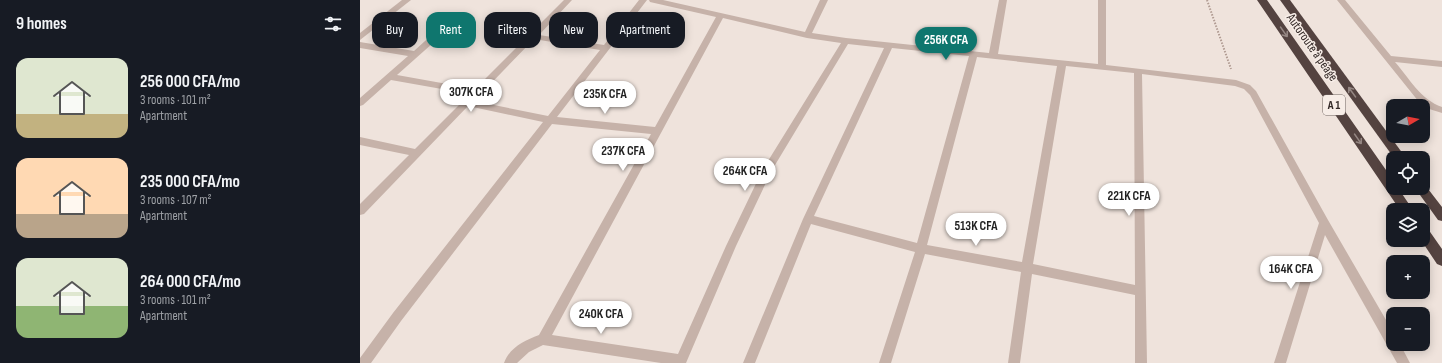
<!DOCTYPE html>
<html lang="en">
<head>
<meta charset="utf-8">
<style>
  body { margin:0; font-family:"Sofia Sans Condensed",sans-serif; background:#20242c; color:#f1f3f6; height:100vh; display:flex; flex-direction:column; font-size:15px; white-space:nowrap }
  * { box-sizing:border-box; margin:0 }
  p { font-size:13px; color:#9ea1a6 }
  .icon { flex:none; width:22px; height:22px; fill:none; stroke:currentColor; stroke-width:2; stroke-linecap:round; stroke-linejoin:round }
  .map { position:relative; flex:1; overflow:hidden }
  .panel { display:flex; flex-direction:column; background:#171b24; width:360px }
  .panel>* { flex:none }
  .top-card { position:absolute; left:12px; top:12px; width:380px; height:36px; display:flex; gap:8px }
  .needle { width:26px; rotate:80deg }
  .tools { position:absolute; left:1026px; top:99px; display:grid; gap:8px }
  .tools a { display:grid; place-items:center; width:44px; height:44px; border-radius:8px; background:#171b24; box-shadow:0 2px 10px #0003; font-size:20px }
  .price { position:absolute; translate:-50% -34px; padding:0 9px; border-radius:14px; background:#fff; color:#222; font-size:13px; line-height:26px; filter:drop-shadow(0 1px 2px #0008) }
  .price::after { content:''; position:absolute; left:50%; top:24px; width:12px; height:9px; margin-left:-6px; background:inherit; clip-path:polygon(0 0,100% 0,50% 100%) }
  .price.selected { background:#0f766e; color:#fff }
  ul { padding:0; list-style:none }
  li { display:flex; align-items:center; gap:12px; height:100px; padding:0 16px }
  li span { display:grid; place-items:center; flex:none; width:112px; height:80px; border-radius:12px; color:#555 }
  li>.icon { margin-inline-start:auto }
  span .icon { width:48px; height:48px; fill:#fffc; stroke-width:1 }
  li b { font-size:17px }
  h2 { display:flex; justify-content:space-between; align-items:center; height:48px; padding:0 16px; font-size:17px }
  .pill { padding:0 14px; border-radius:12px; background:#171b24; box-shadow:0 2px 10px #0003; font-size:14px; line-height:36px }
  .pill.selected { background:#0f766e; color:#fff }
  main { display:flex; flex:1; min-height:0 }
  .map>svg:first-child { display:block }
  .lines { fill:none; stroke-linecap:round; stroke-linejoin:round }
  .path { stroke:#b19c93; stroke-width:2; stroke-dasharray:1.5 1.5; stroke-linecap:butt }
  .minor { fill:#c6b2a9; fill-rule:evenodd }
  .highway { fill:#544340; fill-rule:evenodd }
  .oneway { stroke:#958783 }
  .labels { text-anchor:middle; stroke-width:3; stroke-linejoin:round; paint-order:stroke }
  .shield { fill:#f7ede7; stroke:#6e6461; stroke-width:1 }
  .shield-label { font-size:12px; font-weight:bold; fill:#342a28 }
  .street-label { font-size:13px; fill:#342a28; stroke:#f7ede7 }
</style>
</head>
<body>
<main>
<section class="panel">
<h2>9 homes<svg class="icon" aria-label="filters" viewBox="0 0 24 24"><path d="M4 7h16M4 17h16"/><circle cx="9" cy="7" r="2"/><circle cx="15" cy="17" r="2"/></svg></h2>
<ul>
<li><span style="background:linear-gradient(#dfe7d0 70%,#c2b280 0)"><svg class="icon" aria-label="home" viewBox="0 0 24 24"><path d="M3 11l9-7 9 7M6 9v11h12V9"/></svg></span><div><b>256 000 CFA/mo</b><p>3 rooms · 101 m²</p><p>Apartment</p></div></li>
<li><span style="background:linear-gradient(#ffd9b3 70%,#b9a48a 0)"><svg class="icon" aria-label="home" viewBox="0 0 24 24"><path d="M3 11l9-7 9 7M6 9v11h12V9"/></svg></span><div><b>235 000 CFA/mo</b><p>3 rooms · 107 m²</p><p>Apartment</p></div></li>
<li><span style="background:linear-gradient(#dfe7d0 60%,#8fb573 0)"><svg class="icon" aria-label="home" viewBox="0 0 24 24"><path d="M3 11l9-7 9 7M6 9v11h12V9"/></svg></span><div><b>264 000 CFA/mo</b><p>3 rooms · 101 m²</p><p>Apartment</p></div></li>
</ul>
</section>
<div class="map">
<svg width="1082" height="363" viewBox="0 0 1082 363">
  <rect width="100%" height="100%" fill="#efe3dc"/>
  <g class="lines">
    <!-- path -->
    <polyline class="path" points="847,0 871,69"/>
    <!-- minor -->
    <g class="minor">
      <polygon points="42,0 51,0 0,40 0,33"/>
      <path d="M 204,0 L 212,0 L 179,35 L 244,45 L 279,0 L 287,0 L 197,117 L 295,127 L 356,17 L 290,2 L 289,0 L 303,0 L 445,32 L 460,0 L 468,0 L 452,33 L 486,38 L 629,53 L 639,0 L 647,0 L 638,54 L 738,64 L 738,0 L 746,0 L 746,65 L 876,80 L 890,85 L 896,91 L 968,220 L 1033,332 L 1033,344 L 1040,344 L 1050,363 L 1037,363 L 965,235 L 926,363 L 914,363 L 959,223 L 890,95 L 884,89 L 875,86 L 782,74 L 787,363 L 775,363 L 775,295 L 672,274 L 660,363 L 648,363 L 661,272 L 565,254 L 531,363 L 519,363 L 555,252 L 451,224 L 395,363 L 383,363 L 443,219 L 524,48 L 488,44 L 412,170 L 376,246 L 326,363 L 301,363 L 183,345 L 169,352 L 157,363 L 144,363 C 150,347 164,341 179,335 L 291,134 L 192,124 L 41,321 L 11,363 L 0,363 L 0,358 L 33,313 L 183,122 L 108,106 L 4,214 L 0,215 L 0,204 L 49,155 L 0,145 L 0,137 L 55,149 L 110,94 L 31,80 L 3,105 L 0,106 L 0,98 L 48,56 L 0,48 L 0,42 L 54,51 L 76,31 L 82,31 L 82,35 L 37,75 L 115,89 ZM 363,18 L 447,38 L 481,43 L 403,169 L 366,246 L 318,354 L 192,335 ZM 174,39 L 240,50 L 188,116 L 114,101 ZM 532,48 L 609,56 L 557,243 L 454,216 ZM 617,57 L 697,66 L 662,262 L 567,245 ZM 706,66 L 774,73 L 775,285 L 673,264 Z"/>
      <path d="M 977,0 L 985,0 L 1031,56 L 1082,61 L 1082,67 L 1035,62 C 1049,78 1061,100 1082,107 L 1082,113 L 1066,108 L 1059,102 Z"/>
    </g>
    <!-- highway -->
    <g class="highway">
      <polygon points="897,0 907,0 1033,180 1033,188 1038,188 1053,210 1040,210"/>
      <polygon points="920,0 930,0 1046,158 1034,158"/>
      <polygon points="1063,184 1065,185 1082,207 1082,221 1078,220 1055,188 1063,188"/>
      <polygon points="1063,228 1068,229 1082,249 1082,266 1077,264 1061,240 1063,240"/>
    </g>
  </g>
  <!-- one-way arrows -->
  <defs><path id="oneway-shaft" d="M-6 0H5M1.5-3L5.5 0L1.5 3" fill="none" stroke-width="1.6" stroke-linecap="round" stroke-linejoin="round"/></defs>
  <g class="oneway">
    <use href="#oneway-shaft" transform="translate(924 32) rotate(55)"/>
    <use href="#oneway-shaft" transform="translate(992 92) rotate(-126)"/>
    <use href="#oneway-shaft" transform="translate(998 139) rotate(55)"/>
  </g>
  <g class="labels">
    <!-- shield labels -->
    <rect class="shield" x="963" y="95" width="22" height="20" rx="3"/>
    <g class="shield-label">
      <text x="974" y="109">A 1</text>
    </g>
    <!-- street labels -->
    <g class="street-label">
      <text transform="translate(953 47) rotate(55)" y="5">Autoroute à péage</text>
    </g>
  </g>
</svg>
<div class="tools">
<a><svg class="needle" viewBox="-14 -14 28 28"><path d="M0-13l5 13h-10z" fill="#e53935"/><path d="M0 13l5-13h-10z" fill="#9ea1a6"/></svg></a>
<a><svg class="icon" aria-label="locate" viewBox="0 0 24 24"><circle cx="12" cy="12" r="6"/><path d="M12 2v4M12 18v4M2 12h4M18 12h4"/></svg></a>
<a><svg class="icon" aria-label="layers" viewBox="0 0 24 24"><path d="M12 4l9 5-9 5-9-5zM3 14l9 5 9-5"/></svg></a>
<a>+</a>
<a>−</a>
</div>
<b class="price selected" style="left:586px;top:61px">256K CFA</b>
<b class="price" style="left:111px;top:113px">307K CFA</b>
<b class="price" style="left:245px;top:115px">235K CFA</b>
<b class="price" style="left:263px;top:172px">237K CFA</b>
<b class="price" style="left:385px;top:192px">264K CFA</b>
<b class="price" style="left:769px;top:217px">221K CFA</b>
<b class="price" style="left:616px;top:247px">513K CFA</b>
<b class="price" style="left:931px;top:290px">164K CFA</b>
<b class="price" style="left:241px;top:335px">240K CFA</b>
<div class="top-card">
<a class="pill">Buy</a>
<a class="pill selected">Rent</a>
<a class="pill">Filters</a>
<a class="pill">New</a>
<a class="pill">Apartment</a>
</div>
</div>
</main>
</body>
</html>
